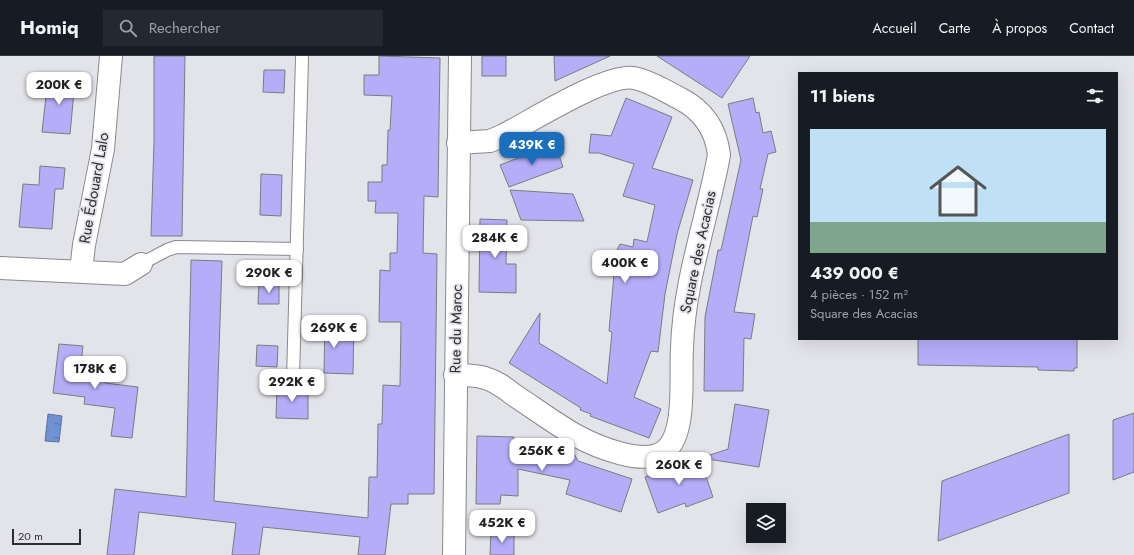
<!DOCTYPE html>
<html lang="fr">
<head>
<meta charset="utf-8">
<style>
  body { margin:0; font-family:Jost,sans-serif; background:#242831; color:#f1f3f6; height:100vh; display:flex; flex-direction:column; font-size:15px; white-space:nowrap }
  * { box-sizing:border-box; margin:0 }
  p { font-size:13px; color:#9ea1a6 }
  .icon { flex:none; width:22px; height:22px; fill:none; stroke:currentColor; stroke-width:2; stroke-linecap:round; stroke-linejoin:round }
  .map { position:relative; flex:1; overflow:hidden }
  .panel { position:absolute; left:798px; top:16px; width:320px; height:268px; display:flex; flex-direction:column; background:#171b24; border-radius:0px; box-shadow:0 4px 16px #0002 }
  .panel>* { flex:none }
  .fabs { position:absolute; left:746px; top:447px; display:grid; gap:8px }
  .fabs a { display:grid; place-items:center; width:40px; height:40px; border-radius:0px; background:#171b24; box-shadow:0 4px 16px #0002; font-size:20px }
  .scale { position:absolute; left:12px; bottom:10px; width:69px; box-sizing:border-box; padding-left:4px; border:2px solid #2e2d30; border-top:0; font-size:11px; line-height:14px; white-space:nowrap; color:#2e2d30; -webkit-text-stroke:3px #e3e3ea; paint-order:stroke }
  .price { position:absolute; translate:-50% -34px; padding:0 9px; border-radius:8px; background:#fff; color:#222; font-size:13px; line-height:26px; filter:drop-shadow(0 1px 2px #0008) }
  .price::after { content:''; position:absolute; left:50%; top:24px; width:12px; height:9px; margin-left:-6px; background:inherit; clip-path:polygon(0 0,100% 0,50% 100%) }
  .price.selected { background:#1a6ebc; color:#fff }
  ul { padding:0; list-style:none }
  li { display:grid; align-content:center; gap:8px; height:212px; padding:0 12px }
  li+li { border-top:1px solid #363941 }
  li span { display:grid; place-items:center; height:124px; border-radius:0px; color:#555 }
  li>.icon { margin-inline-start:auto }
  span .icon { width:72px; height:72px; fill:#fffc; stroke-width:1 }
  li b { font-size:17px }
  h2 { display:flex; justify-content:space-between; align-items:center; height:48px; padding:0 12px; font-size:17px }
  header { display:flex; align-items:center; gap:24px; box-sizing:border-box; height:56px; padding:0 20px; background:#171b24; border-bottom:1px solid #363941 }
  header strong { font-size:19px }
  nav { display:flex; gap:22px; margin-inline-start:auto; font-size:14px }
  .search { width:280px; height:36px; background:#242831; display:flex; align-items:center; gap:10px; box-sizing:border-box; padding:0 14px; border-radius:0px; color:#9ea1a6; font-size:15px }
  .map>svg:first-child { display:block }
  .water { fill:url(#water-ripples); stroke:#5c73a3 }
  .building { fill:#b6adf9; stroke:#7b7b81 }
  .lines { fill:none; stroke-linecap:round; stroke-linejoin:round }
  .lane-casing { stroke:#88888e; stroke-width:14 }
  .street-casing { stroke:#88888e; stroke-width:24 }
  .lane { stroke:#fff; stroke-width:12 }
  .street { stroke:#fff; stroke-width:22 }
  .labels { text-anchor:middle; stroke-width:3.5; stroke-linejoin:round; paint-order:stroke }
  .street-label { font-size:15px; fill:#2e2d30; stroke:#e3e3ea }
</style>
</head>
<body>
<header>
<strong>Homiq</strong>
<div class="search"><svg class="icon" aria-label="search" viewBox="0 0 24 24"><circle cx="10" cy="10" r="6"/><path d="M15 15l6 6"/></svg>Rechercher</div>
<nav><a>Accueil</a><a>Carte</a><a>À propos</a><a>Contact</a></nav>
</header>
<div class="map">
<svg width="1134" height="499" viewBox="0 0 1134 499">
  <defs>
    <pattern id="water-ripples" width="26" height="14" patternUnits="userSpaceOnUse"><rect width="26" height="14" fill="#7091d4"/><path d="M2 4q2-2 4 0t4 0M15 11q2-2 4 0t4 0" fill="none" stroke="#5c77ac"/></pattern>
  </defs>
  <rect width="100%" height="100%" fill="#e3e3ea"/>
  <!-- water -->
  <polygon class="water" points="48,358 62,360 59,386 45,385"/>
  <!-- building -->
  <g class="building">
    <polygon points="154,0 185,0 182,180 151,180 154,86"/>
    <polygon points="379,0 440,2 438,141 424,140 423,197 437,198 434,438 408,438 408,448 391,448 385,499 358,499 360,481 263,471 259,499 232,499 236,467 139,456 134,499 107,499 115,433 186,441 191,204 222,205 214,445 368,462 369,421 377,421 378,368 382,368 383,329 400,330 401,266 379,266 380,214 390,215 390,197 397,197 398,157 375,157 376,145 368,145 368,126 382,126 382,109 387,109 388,74 390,74 392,40 364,39 364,19 379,19"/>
    <rect x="482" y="0" width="24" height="20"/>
    <polygon points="554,0 610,0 555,25"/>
    <polygon points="657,0 750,0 722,42"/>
    <polygon points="264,14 285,14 284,37 263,36"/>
    <polygon points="48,22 75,25 70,78 42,76"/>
    <polygon points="626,42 672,61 652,112 693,124 677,178 665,238 658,296 651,295 634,341 661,353 649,382 590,360 591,358 580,354 581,352 509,307 540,257 539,287 607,328 612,276 609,275 616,196 620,188 633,191 634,183 647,186 655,149 623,140 634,108 599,97 589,97 591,78 611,80"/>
    <polygon points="753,42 756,57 759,56 763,77 771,75 776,96 768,98 760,133 763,133 757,161 753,160 734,256 755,258 751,283 744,282 743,335 704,335 705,261 718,194 721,194 741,104 728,48"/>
    <polygon points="555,88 563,111 509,131 500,109"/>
    <polygon points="40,110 65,112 63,133 55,133 52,173 19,171 23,128 39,129"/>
    <polygon points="261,118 282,119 281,160 260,159"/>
    <polygon points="510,134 573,138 584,165 521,164"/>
    <polygon points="480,163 507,164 506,208 516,208 516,237 479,236"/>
    <polygon points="259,227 279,228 279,248 258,248"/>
    <polygon points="325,265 354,266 353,318 324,317"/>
    <polygon points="918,283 1077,283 1077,312 1074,312 1074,315 1038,314 1038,311 918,309"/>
    <polygon points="59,288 83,290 80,317 106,321 105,327 138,331 132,382 111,380 115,352 84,348 85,341 53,337"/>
    <polygon points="257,289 278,290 277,311 256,310"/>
    <polygon points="277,330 308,331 308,363 276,362"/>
    <polygon points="735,348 769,354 759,411 701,402 728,393"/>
    <polygon points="1134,357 1134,416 1113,424 1113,364"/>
    <polygon points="1069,378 1069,437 938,485 942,425"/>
    <polygon points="477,380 514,381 514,384 573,396 578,405 632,423 621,456 566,438 570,424 518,413 518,440 501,439 500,448 476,448"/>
    <polygon points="700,403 713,441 686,451 685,447 658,457 645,421"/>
    <polygon points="491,476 514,477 514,499 490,499"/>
  </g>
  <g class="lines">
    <defs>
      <g id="lane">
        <polyline points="141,208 167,194 176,191 297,193"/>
        <polyline points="293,322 302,2"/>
      </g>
      <g id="street">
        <polyline points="0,212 125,218 141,208"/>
        <polyline points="81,215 84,189 103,93 111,0"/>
        <path d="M 455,319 C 466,319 476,319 485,322 C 496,325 505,332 514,339 C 534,352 554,367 575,379 C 595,390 646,412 666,394 C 687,375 680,319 682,292 C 684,225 707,164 719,99 C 716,73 703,54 679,42 C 665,35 650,25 634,22 C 606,17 530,66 502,80 L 490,85 L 458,87"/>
        <polyline points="454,499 460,0"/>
      </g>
    </defs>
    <!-- lane casing -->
    <use href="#lane" class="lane-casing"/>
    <!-- street casing -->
    <use href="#street" class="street-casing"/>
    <!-- lane -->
    <use href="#lane" class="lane"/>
    <!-- street -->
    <use href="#street" class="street"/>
  </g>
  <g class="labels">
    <!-- street labels -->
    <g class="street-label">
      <text transform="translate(94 132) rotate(-80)" y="5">Rue Édouard Lalo</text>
      <text transform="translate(698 196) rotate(-78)" y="5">Square des Acacias</text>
      <text transform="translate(456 273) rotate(-89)" y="5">Rue du Maroc</text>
    </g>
  </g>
</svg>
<div class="fabs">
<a><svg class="icon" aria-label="layers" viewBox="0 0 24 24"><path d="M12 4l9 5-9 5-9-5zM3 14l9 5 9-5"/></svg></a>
</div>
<div class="scale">20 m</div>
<b class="price" style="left:59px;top:50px">200K €</b>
<b class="price selected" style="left:532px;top:110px">439K €</b>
<b class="price" style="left:495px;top:203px">284K €</b>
<b class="price" style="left:625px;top:228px">400K €</b>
<b class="price" style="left:269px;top:238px">290K €</b>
<b class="price" style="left:334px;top:293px">269K €</b>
<b class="price" style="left:95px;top:334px">178K €</b>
<b class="price" style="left:292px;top:347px">292K €</b>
<b class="price" style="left:542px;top:416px">256K €</b>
<b class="price" style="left:679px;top:430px">260K €</b>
<b class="price" style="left:502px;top:488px">452K €</b>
<section class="panel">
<h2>11 biens<svg class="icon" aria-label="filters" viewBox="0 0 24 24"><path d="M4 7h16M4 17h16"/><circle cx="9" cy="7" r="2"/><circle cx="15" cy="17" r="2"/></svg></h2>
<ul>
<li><span style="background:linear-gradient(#bfe0f5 75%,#7fa58c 0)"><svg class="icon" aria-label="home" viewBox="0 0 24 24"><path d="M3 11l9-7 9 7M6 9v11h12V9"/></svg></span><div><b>439 000 €</b><p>4 pièces · 152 m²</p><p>Square des Acacias</p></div></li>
</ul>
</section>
</div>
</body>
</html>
